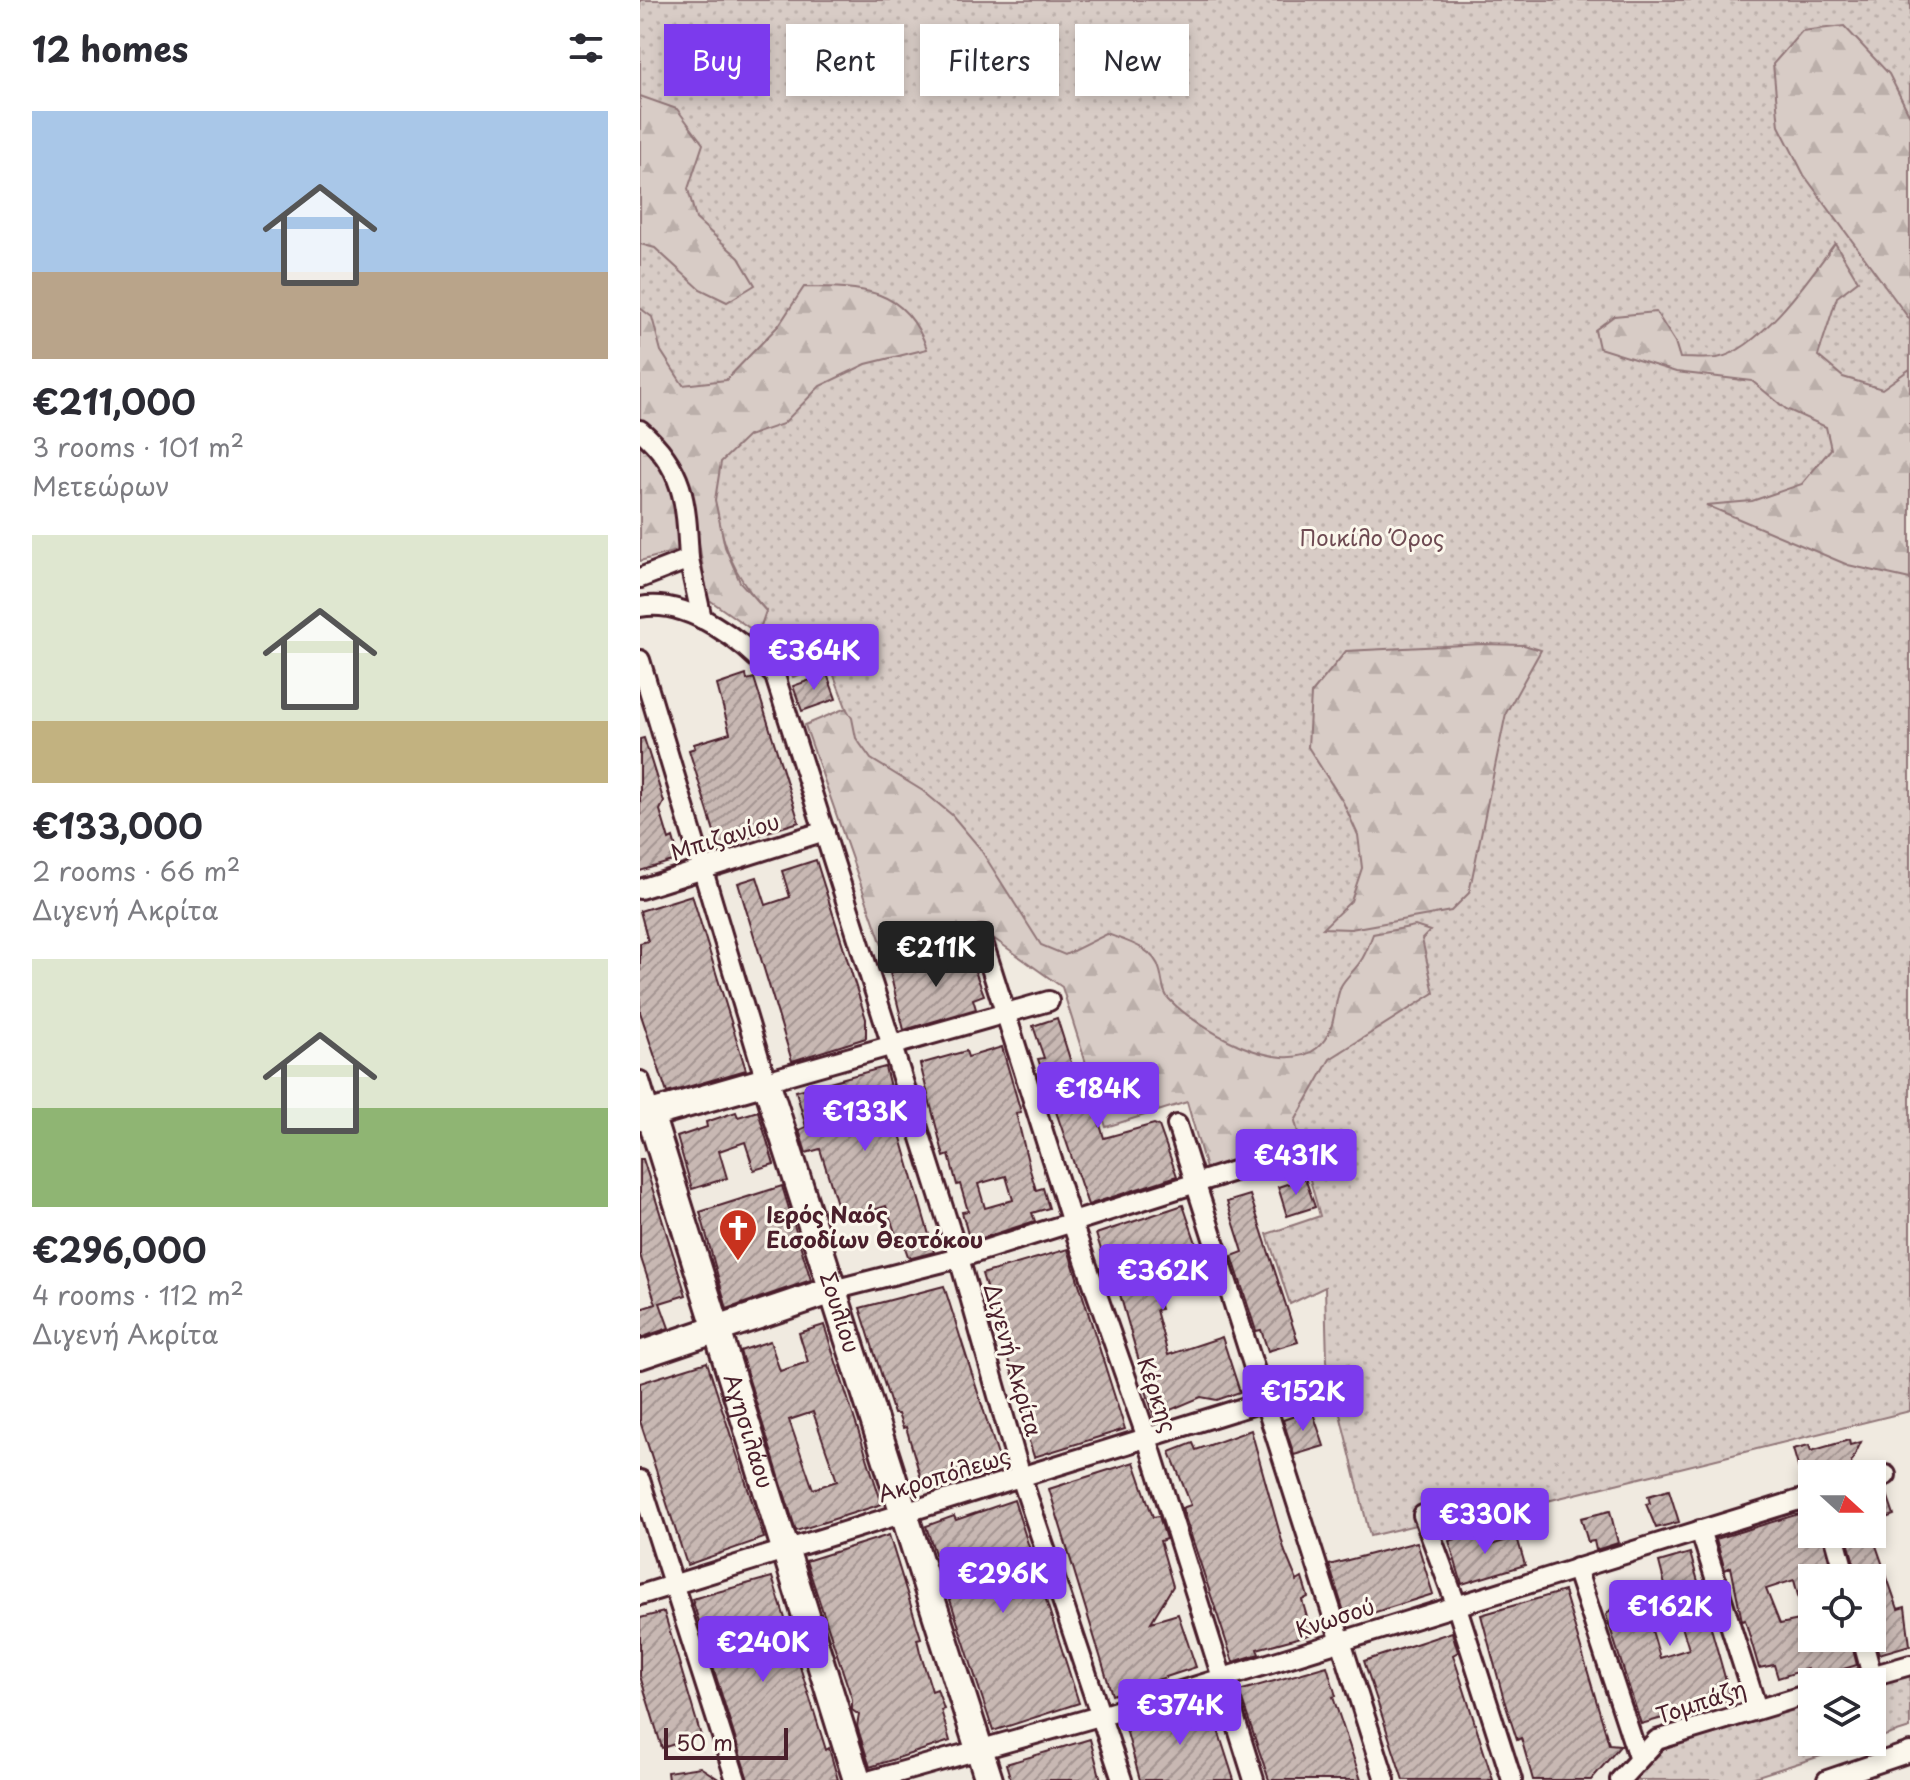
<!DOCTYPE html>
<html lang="en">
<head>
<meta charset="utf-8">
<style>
  body { margin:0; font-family:"Playpen Sans",sans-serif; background:#f7f7f7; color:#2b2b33; height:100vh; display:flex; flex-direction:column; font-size:30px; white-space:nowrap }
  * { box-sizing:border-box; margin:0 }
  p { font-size:26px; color:#7c7c81 }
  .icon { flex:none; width:44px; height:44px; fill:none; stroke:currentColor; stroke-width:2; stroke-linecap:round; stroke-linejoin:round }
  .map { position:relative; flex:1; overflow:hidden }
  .side { display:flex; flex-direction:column; background:#fff; width:640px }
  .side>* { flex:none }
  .top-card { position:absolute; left:24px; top:24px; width:760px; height:72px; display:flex; gap:16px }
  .needle { width:52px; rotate:111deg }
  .tools { position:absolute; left:1158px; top:1460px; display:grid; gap:16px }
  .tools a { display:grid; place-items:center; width:88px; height:88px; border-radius:0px; background:#fff; box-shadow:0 4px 12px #0003; font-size:40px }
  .scale { position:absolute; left:24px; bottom:20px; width:124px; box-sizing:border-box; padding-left:8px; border:4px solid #4a1f2b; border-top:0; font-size:22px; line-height:28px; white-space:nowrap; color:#4a1f2b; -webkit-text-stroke:6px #fbf7ec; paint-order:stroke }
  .price { position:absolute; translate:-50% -68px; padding:0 18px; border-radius:8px; background:#7c3aed; color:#fff; font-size:26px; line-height:52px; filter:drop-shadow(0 2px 4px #0008) }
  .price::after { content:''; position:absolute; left:50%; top:48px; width:24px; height:18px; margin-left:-12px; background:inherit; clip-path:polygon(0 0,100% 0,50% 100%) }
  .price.current { background:#222; color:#fff }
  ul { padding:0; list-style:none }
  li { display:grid; align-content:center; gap:16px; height:424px; padding:0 32px }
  li span { display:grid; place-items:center; height:248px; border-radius:0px; color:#555 }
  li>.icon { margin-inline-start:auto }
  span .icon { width:144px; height:144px; fill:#fffc; stroke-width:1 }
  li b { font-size:34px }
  h2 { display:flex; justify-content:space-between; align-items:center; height:96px; padding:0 32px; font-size:34px }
  .chip { padding:0 28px; border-radius:0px; background:#fff; box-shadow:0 4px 12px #0003; font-size:28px; line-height:72px }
  .chip.current { background:#7c3aed; color:#fff }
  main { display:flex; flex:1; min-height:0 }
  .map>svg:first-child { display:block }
  .grass { fill:url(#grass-dots); stroke:#917678; stroke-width:2 }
  .forest { fill:url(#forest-firs); stroke:#917678; stroke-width:2 }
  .building { fill:url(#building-hatch); stroke:#4a1f2b; stroke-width:2; fill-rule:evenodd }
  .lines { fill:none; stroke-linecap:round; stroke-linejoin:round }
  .street-casing { stroke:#4a1f2b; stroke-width:24 }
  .secondary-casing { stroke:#4a1f2b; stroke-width:32 }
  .street { stroke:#fbf7ec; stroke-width:18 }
  .secondary { stroke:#fbf7ec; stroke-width:26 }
  .labels { text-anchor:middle; stroke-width:6; stroke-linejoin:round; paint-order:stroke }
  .park-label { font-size:22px; fill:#6e4a52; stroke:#fbf7ec }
  .street-label { font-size:22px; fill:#4a1f2b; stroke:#fbf7ec }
  .poi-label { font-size:22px; font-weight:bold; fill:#4a1f2b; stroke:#fbf7ec; text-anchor:start }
</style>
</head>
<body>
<main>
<section class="side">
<h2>12 homes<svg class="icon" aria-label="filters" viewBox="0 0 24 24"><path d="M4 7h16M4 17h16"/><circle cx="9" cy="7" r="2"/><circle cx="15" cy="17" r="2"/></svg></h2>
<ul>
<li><span style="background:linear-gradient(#a9c7e8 65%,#b9a48a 0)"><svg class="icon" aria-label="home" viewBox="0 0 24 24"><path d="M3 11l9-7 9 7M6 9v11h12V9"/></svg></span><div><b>€211,000</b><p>3 rooms · 101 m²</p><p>Μετεώρων</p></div></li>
<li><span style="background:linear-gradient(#dfe7d0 75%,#c2b280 0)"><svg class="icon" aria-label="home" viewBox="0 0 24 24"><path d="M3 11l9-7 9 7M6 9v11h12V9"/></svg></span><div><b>€133,000</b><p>2 rooms · 66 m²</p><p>Διγενή Ακρίτα</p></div></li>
<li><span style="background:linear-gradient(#dfe7d0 60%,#8fb573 0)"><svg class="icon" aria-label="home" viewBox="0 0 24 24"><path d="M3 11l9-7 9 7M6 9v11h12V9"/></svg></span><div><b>€296,000</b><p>4 rooms · 112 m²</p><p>Διγενή Ακρίτα</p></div></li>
</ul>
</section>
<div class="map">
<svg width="1270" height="1780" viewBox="0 0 1270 1780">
  <defs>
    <pattern id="grass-dots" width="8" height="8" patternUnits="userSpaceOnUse" patternTransform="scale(2)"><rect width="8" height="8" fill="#d8ccc6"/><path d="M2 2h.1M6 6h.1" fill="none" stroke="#bbafaa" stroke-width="1.8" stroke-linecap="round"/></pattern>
    <pattern id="forest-firs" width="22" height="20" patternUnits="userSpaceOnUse" patternTransform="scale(2)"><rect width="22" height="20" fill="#d8ccc6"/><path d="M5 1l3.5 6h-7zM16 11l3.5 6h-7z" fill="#bbafaa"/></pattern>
    <pattern id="building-hatch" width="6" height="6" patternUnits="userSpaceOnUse" patternTransform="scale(2)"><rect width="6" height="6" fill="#c8b8b3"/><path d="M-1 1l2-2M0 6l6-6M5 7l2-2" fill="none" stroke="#a49592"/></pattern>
  </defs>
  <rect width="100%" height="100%" fill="#f0eae0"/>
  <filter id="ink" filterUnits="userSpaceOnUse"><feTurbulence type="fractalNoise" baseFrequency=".0125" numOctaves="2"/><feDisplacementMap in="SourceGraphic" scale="16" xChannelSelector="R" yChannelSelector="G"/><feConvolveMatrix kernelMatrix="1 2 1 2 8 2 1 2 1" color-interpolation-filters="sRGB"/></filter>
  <g filter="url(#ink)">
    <!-- grass -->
    <g class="grass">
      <path d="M 0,0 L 1270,0 L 1270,1411 L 903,1502 L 900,1495 L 730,1536 L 687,1361 L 685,1287 L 650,1304 L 627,1234 L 680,1216 L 660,1143 L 346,928 L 249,962 L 207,710 L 190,665 L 153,677 L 142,653 L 118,634 L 126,611 C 102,584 88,561 80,525 L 0,550 Z"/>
      <polygon points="1270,1673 1270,1728 1232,1740 1232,1684"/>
      <polygon points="1172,1702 1172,1742 1225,1742 1105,1780 992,1780 1020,1746"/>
    </g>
    <!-- forest -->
    <g class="forest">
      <polygon points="1204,26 1249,74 1270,116 1270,320 1164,175 1139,126 1133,64 1162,31"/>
      <polygon points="0,96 37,109 63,144 48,189 56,219 99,258 115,285 87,302 60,289 15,248 0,244"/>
      <path d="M 1195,243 L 1218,281 L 1197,297 L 1178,356 L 1203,377 L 1242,389 L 1270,369 L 1270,579 L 1208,565 L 1066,505 L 1112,501 L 1162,484 L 1191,449 L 1186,427 L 1146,409 L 1112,381 L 1036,372 L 959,348 L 955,330 L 974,316 L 1016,312 L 1035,342 L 1040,358 C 1051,358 1065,359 1077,358 C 1119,351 1172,275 1195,243 Z"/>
      <path d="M 164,287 C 221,287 266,287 287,349 L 226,364 L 180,386 L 143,424 L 108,436 L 81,462 L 75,500 L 85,547 L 100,582 L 126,611 L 118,634 L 68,599 C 56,537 56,458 0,419 L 0,308 L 12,317 L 21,351 L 43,385 L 86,380 L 139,325 Z"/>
      <polygon points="0,436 34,473 43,549 0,561"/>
      <polygon points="843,644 884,645 901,650 866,713 829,893 811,911 711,929 683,928 711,901 722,868 718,835 703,802 668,747 671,694 706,651"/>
      <path d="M 206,708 L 212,718 L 216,738 L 231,759 L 283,791 L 312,815 L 339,847 L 401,945 L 425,955 L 467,934 C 486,941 515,948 520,971 C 523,981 522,992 529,999 C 555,1027 641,1078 677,1048 C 698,1030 692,1008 701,986 C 705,978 715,970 720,962 C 726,954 729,944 733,934 L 775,926 L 790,931 L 782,939 L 794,993 L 690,1059 L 655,1121 L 661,1145 L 567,1172 L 547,1102 L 466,1127 L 422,987 L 346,933 L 249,965 L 165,725 Z"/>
    </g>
    <!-- building -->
    <g class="building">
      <polygon points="187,674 196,699 162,711 153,686"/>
      <polygon points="106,675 107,680 114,678 159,822 99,841 100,845 80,851 49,750 55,748 54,744 90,733 77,685"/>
      <polygon points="4,738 24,802 20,810 29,840 33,838 39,859 0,871 0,739"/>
      <polygon points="176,860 226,1019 226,1038 152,1061 98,883 117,877 126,905 150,897 142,871"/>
      <polygon points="52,895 106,1070 27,1093 0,1012 0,943 8,941 0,911"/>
      <polygon points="321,947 322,951 327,950 344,995 333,999 336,1009 264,1030 250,973"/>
      <polygon points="417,1018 435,1075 444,1072 464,1138 514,1124 519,1126 537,1176 448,1205 398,1059 404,1058 393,1026"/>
      <path d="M 362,1047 L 381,1112 L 376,1113 L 390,1170 L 396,1190 L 403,1188 L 409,1208 L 392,1213 L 395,1221 L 330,1242 L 322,1212 L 328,1211 L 320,1184 L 317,1185 L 309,1155 L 304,1157 L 280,1064 L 326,1051 L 328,1057 ZM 366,1176 L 373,1200 L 345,1208 L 338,1184 Z"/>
      <polygon points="245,1067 254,1103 251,1103 294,1252 272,1258 268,1256 262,1239 258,1241 246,1206 202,1220 180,1149 166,1153 159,1130 166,1127 156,1091"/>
      <polygon points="118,1111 134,1164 114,1170 105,1142 79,1151 87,1178 52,1189 37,1137 67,1127 66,1122 96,1112 98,1117"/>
      <polygon points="0,1159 3,1159 46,1295 20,1303 29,1328 0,1338 0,1309 16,1304 0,1255"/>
      <polygon points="665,1178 675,1207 647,1216 638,1187"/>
      <polygon points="142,1186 171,1280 87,1309 60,1212"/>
      <polygon points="610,1195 658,1342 628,1351 621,1330 616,1331 592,1256 603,1252 587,1202"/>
      <polygon points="543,1205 558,1249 509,1266 521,1309 516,1310 528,1355 582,1337 600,1392 577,1400 561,1397 514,1417 505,1387 510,1385 504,1360 499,1361 475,1277 470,1278 456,1234"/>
      <polygon points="428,1249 485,1429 394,1457 385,1428 389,1427 342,1274"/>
      <polygon points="304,1286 361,1465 284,1489 266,1427 263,1428 258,1414 254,1414 220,1308"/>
      <path d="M 184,1325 L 242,1504 L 156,1531 L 100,1351 L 130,1341 L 140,1371 L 168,1362 L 159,1333 ZM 173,1412 L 197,1481 L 173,1489 L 149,1420 Z"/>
      <polygon points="67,1362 124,1538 47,1565 0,1421 0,1383"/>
      <polygon points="672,1410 684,1446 654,1455 643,1420"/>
      <polygon points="611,1430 645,1552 657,1581 662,1578 668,1597 662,1600 672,1634 617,1649 619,1654 593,1662 542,1508 551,1505 530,1452 553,1443 556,1450"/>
      <polygon points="1209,1440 1210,1445 1221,1442 1211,1463 1213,1468 1172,1474 1162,1480 1153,1449 1169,1445 1171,1451"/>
      <polygon points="494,1462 513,1517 519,1516 526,1539 520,1541 533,1586 511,1622 538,1614 556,1667 472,1695 409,1489"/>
      <polygon points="1029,1490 1039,1522 1016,1528 1006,1504 1010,1503 1008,1496"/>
      <polygon points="1246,1491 1254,1515 1232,1523 1232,1496"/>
      <polygon points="374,1500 439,1703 353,1731 286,1526 314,1516 316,1520"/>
      <path d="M 1172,1510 L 1172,1534 L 1182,1534 L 1194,1578 L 1172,1578 L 1172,1638 L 1210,1638 L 1217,1665 L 1170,1679 L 1167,1669 L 1138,1678 L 1134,1665 L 1119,1668 L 1105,1620 L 1102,1621 L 1091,1567 L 1085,1570 L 1076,1539 ZM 1154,1580 L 1164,1619 L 1140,1624 L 1126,1589 Z"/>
      <polygon points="970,1511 978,1543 956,1550 954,1541 948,1542 941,1518"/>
      <polygon points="846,1530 851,1545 877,1537 885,1565 822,1584 809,1541"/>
      <polygon points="1206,1534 1232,1534 1258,1609 1265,1607 1270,1645 1239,1654 1232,1632 1232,1578 1218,1578"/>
      <polygon points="249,1535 281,1638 277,1639 280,1652 292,1691 297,1689 304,1709 301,1710 310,1741 230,1767 217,1726 219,1715 212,1710 212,1699 166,1561"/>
      <polygon points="777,1542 793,1594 707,1621 689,1565"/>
      <path d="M 1050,1553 L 1091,1699 L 1001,1724 L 966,1615 L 972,1608 L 1002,1599 L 1004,1606 L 1028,1597 L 1019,1562 ZM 1039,1617 L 1049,1649 L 1020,1658 L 1011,1627 Z"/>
      <polygon points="132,1577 186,1750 189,1748 198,1780 108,1780 52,1599"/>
      <polygon points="924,1591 969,1744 981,1745 951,1780 893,1780 881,1738 877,1740 864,1700 841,1615"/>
      <polygon points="24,1612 61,1736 22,1748 0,1676 0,1618"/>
      <polygon points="812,1632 818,1652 813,1655 853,1780 763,1780 724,1661"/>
      <polygon points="687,1666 696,1696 693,1697 721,1780 629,1780 599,1691"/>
      <polygon points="569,1702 594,1780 500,1780 486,1729"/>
      <polygon points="450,1739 461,1780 371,1780 366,1764"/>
      <polygon points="60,1767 80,1780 28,1780 27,1772"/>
    </g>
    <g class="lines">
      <defs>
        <g id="street">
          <path d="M 0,430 C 45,469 46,502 49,559"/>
          <polyline points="0,578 49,559 62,619"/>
          <path d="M 0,607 C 49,598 104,642 135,676 L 319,1258 L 381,1477 L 482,1780"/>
          <polyline points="0,660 126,1081 409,1001"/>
          <polyline points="0,889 185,831"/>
          <polyline points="341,936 432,1223 507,1438 614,1780"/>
          <polyline points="0,1081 10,1114"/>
          <polyline points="537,1125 745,1780"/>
          <polyline points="193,1290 319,1258 651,1153"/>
          <polyline points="1232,1479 1246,1475"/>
          <polyline points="0,1480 96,1780"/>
          <polyline points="783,1515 816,1604 872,1780"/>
          <polyline points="1060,1530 1117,1709"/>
          <polyline points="1194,1534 1206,1578"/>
          <polyline points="936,1568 998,1757"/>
          <polyline points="0,1595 622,1402"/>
          <polyline points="1222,1638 1232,1676"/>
          <polyline points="1210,1682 1270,1665"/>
          <polyline points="232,1780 463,1715 1172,1496"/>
          <polyline points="980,1780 1017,1740 1172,1693"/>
          <polyline points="1187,1780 1270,1752"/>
        </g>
        <g id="secondary">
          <path id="s1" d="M 10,1114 L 217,1780"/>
          <path id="s2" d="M 0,1117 L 126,1081 L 349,1780"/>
          <polyline points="0,1355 193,1290"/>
        </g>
      </defs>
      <!-- street casing -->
      <use href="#street" class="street-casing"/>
      <!-- secondary casing -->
      <use href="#secondary" class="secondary-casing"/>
      <!-- street -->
      <use href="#street" class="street"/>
      <!-- secondary -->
      <use href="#secondary" class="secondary"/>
    </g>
  </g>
  <!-- icons -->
  <defs>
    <symbol id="church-pin" viewBox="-11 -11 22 30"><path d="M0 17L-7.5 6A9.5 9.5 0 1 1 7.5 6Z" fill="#c8321e" stroke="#fbf7ec"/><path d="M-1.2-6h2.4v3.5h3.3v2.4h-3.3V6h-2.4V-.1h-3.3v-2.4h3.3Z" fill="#fff"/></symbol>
  </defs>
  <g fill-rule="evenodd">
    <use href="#church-pin" x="76" y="1206" width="44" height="60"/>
  </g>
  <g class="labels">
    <!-- park labels -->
    <g class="park-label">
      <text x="732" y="546">Ποικίλο Όρος</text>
    </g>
    <!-- street labels -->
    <g class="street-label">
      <text transform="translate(85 837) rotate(-17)" y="8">Μπιζανίου</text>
      <text dy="8" stroke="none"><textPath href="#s2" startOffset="374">Σουλίου</textPath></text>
      <text transform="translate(373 1360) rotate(74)" y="8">Διγενή Ακρίτα</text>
      <text transform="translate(517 1395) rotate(71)" y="8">Κέρκης</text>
      <text dy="8" stroke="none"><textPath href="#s1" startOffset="332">Αγησιλάου</textPath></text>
      <text transform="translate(304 1475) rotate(-17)" y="8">Ακροπόλεως</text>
      <text transform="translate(695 1618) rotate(-18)" y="8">Κνωσού</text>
      <text transform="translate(1061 1702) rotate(-18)" y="8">Τομπάζη</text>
    </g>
    <!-- poi labels -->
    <g class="poi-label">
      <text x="126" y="1223">Ιερός Ναός<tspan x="126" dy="25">Εισοδίων Θεοτόκου</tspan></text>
    </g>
  </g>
</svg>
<div class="tools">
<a><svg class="needle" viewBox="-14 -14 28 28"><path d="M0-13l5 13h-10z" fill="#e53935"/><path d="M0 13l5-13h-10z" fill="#7c7c81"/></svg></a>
<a><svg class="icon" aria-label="locate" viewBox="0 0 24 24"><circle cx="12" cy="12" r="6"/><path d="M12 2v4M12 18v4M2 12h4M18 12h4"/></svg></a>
<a><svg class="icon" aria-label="layers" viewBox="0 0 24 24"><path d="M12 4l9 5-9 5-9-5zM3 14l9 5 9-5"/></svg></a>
</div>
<div class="scale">50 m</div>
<b class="price" style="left:174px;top:692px">€364K</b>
<b class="price current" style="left:296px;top:989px">€211K</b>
<b class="price" style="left:458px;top:1130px">€184K</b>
<b class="price" style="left:225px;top:1153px">€133K</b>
<b class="price" style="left:656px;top:1197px">€431K</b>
<b class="price" style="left:523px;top:1312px">€362K</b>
<b class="price" style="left:663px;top:1433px">€152K</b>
<b class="price" style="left:845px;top:1556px">€330K</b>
<b class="price" style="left:363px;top:1615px">€296K</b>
<b class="price" style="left:1030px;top:1648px">€162K</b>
<b class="price" style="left:123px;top:1684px">€240K</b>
<b class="price" style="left:540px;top:1747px">€374K</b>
<div class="top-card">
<a class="chip current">Buy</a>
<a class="chip">Rent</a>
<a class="chip">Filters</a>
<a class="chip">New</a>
</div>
</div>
</main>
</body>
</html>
